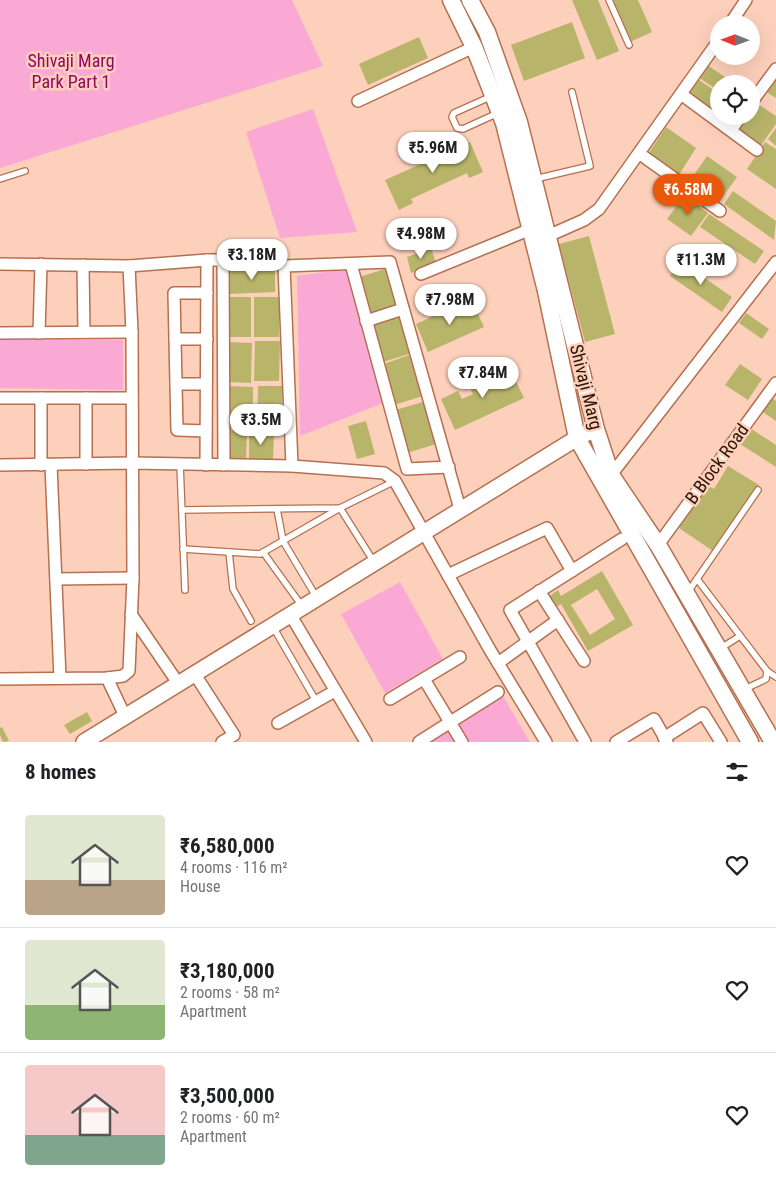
<!DOCTYPE html>
<html lang="en">
<head>
<meta charset="utf-8">
<style>
  body { margin:0; font-family:"Roboto Condensed",sans-serif; background:#f6f6f6; color:#202124; height:100vh; display:flex; flex-direction:column; font-size:19px; white-space:nowrap }
  * { box-sizing:border-box; margin:0 }
  p { font-size:16px; color:#757577 }
  .icon { flex:none; width:28px; height:28px; fill:none; stroke:currentColor; stroke-width:2; stroke-linecap:round; stroke-linejoin:round }
  .map { position:relative; height:742px; overflow:hidden }
  .details { display:flex; flex-direction:column; background:#fff; flex:1 }
  .details>* { flex:none }
  .needle { width:32px; rotate:271deg }
  .buttons { position:absolute; left:710px; top:15px; display:grid; gap:10px }
  .buttons a { display:grid; place-items:center; width:50px; height:50px; border-radius:50%; background:#fff; box-shadow:0 5px 20px #0002; font-size:25px }
  .price { position:absolute; translate:-50% -42px; padding:0 11px; border-radius:18px; background:#fff; color:#222; font-size:16px; line-height:32px; filter:drop-shadow(0 1px 2px #0008) }
  .price::after { content:''; position:absolute; left:50%; top:30px; width:15px; height:11px; margin-left:-8px; background:inherit; clip-path:polygon(0 0,100% 0,50% 100%) }
  .price.selected { background:#ea580c; color:#fff }
  ul { padding:0; list-style:none }
  li { display:flex; align-items:center; gap:15px; height:125px; padding:0 25px }
  li+li { border-top:1px solid #e0e0e0 }
  li span { display:grid; place-items:center; flex:none; width:140px; height:100px; border-radius:5px; color:#555 }
  li>.icon { margin-inline-start:auto }
  span .icon { width:60px; height:60px; fill:#fffc; stroke-width:1 }
  li b { font-size:21px }
  h2 { display:flex; justify-content:space-between; align-items:center; height:60px; padding:0 25px; font-size:21px }
  .map>svg:first-child { display:block }
  .green { fill:#f9a9d4 }
  .building { fill:#b8b56a; fill-rule:evenodd }
  .lines { fill:none; stroke-linecap:round; stroke-linejoin:round }
  .service-casing { stroke:#b47050; stroke-width:8 }
  .minor-casing { stroke:#b47050; stroke-width:14 }
  .tertiary-casing { stroke:#b47050; stroke-width:18 }
  .secondary-casing { stroke:#b47050; stroke-width:19 }
  .service { stroke:#fff; stroke-width:5.5 }
  .minor { stroke:#fff; stroke-width:11 }
  .tertiary { stroke:#fff; stroke-width:15 }
  .secondary { stroke:#fff; stroke-width:16 }
  .labels { text-anchor:middle; stroke-width:5; stroke-linejoin:round; paint-order:stroke }
  .park-label { font-size:18px; fill:#98026b; stroke:#fdd0bb }
  .street-label { font-size:18px; fill:#2d1306; stroke:#fdd0bb }
</style>
</head>
<body>
<div class="map">
<svg width="776" height="742" viewBox="0 0 776 742">
  <rect width="100%" height="100%" fill="#fdd0bb"/>
  <!-- green -->
  <g class="green">
    <polygon points="0,0 292,0 323,66 0,168"/>
    <polygon points="313,109 357,232 280,238 246,132"/>
    <polygon points="348,269 383,403 300,436 297,276"/>
    <polygon points="0,340 123,340 123,390 0,388"/>
    <polygon points="400,582 443,659 385,693 341,614"/>
    <polygon points="498,688 530,742 413,742"/>
  </g>
  <!-- building -->
  <g class="building">
    <polygon points="572,0 598,0 619,51 597,60"/>
    <polygon points="612,0 638,0 652,32 630,42"/>
    <polygon points="572,22 585,58 524,81 511,45"/>
    <polygon points="419,37 428,58 368,85 359,64"/>
    <polygon points="706,64 735,84 719,84 719,91 698,77"/>
    <polygon points="772,77 776,80 776,98 763,90"/>
    <polygon points="698,79 719,94 719,116 728,116 725,121 687,95"/>
    <polygon points="755,102 776,116 776,124 759,148 735,131 745,116 751,116 751,107"/>
    <polygon points="666,127 696,148 679,175 648,154"/>
    <polygon points="776,128 776,146 768,139"/>
    <polygon points="470,142 483,172 469,178 467,173 411,199 413,203 399,210 385,180"/>
    <polygon points="765,142 776,149 776,189 747,169"/>
    <polygon points="707,156 737,177 719,202 689,182"/>
    <polygon points="733,191 776,221 774,240 724,204"/>
    <polygon points="685,195 708,213 691,236 667,219"/>
    <polygon points="709,214 764,251 755,264 700,227"/>
    <polygon points="589,236 615,334 585,342 559,244"/>
    <polygon points="431,248 436,263 411,273 407,257"/>
    <polygon points="680,261 732,297 722,312 670,276"/>
    <polygon points="275,268 275,292 229,294 228,270"/>
    <polygon points="385,269 398,309 369,319 356,278"/>
    <polygon points="227,297 251,297 251,337 226,337"/>
    <rect x="254" y="297" width="25" height="40"/>
    <polygon points="471,299 484,327 428,352 416,324"/>
    <polygon points="399,312 412,353 383,362 370,321"/>
    <polygon points="746,313 769,329 762,339 739,323"/>
    <polygon points="255,341 280,341 279,381 254,381"/>
    <polygon points="227,342 252,343 251,383 227,382"/>
    <polygon points="409,355 423,396 394,405 381,365"/>
    <polygon points="740,364 762,379 748,400 725,385"/>
    <polygon points="509,367 524,398 455,430 441,399 458,391 462,399 473,394 469,386"/>
    <polygon points="229,386 253,387 253,427 228,426"/>
    <polygon points="258,386 282,386 282,426 257,426"/>
    <polygon points="772,398 776,401 776,421 763,412"/>
    <polygon points="423,402 436,444 407,453 395,410"/>
    <polygon points="366,421 375,454 357,459 348,426"/>
    <polygon points="750,428 776,445 776,467 740,444"/>
    <polygon points="227,430 247,431 246,460 226,460"/>
    <polygon points="249,431 274,431 273,461 249,460"/>
    <polygon points="728,466 759,485 713,551 679,528 706,484 714,489"/>
    <path d="M 602,571 L 633,625 L 588,651 L 561,604 L 555,608 L 548,597 L 558,590 L 561,596 ZM 597,589 L 615,619 L 590,635 L 571,605 Z"/>
    <polygon points="87,712 92,721 70,734 64,725"/>
    <polygon points="2,727 9,741 3,742 0,735 0,728"/>
  </g>
  <g class="lines">
    <defs>
      <g id="service">
        <polyline points="609,0 629,45"/>
        <polyline points="492,96 454,113 452,117 457,128 463,129 498,113"/>
        <polyline points="0,179 25,171"/>
        <polyline points="535,179 590,166 572,92"/>
        <polyline points="180,464 185,590"/>
        <polyline points="277,509 283,541 317,598"/>
        <polyline points="182,510 340,508 395,481"/>
        <polyline points="183,549 260,554 340,508 374,562"/>
        <polyline points="229,552 233,589 251,621"/>
        <polyline points="263,552 302,606"/>
        <polyline points="697,579 767,671 766,679 745,689"/>
        <polyline points="688,592 758,490"/>
        <polyline points="272,625 316,701"/>
        <polyline points="721,648 740,636"/>
        <polyline points="767,671 776,677"/>
      </g>
      <g id="minor">
        <polyline points="730,24 746,0"/>
        <polyline points="681,94 757,150"/>
        <polyline points="358,101 474,47"/>
        <polyline points="751,103 776,69"/>
        <polyline points="731,130 741,116"/>
        <polyline points="640,154 720,211"/>
        <polyline points="548,236 584,220 599,209 719,40"/>
        <polyline points="207,260 276,260 284,266 292,466"/>
        <polyline points="223,260 224,465"/>
        <polyline points="0,264 129,266 207,260 206,465"/>
        <polyline points="351,264 407,469 449,467"/>
        <polyline points="83,265 84,332"/>
        <polyline points="284,266 390,262 460,509"/>
        <polyline points="421,274 531,229"/>
        <polyline points="366,321 403,309"/>
        <polyline points="0,333 132,332"/>
        <polyline points="39,333 41,264"/>
        <polyline points="175,339 207,339"/>
        <polyline points="176,384 206,384"/>
        <polyline points="0,398 132,398"/>
        <polyline points="41,398 41,465"/>
        <polyline points="86,398 86,464"/>
        <polyline points="206,431 177,430 174,293 207,293"/>
        <polyline points="0,465 132,463 292,466 384,473 395,481 490,650 546,742"/>
        <polyline points="51,465 60,678"/>
        <polyline points="611,475 776,262"/>
        <polyline points="658,545 776,383"/>
        <polyline points="448,575 547,528 572,571"/>
        <polyline points="56,579 133,578"/>
        <polyline points="539,591 584,661"/>
        <polyline points="131,614 178,683"/>
        <polyline points="290,614 366,742"/>
        <polyline points="498,663 558,620"/>
        <polyline points="194,673 234,735 222,742"/>
        <polyline points="107,678 125,716"/>
        <polyline points="0,679 107,678 123,676 129,671 133,578 132,332 129,266"/>
        <polyline points="424,679 462,742"/>
        <polyline points="390,699 460,657"/>
        <polyline points="278,723 335,691"/>
        <polyline points="664,738 703,713 721,742"/>
        <polyline points="419,742 498,692"/>
        <polyline points="585,742 510,610 622,539"/>
        <polyline points="616,742 654,719 667,742"/>
      </g>
      <polyline id="tertiary" points="84,742 577,438 596,429"/>
      <g id="secondary">
        <polyline points="451,0 474,47 504,123 546,291 577,438 750,742"/>
        <polyline points="470,0 487,32 519,122 596,429 611,475 658,545 773,742"/>
      </g>
    </defs>
    <!-- service casing -->
    <use href="#service" class="service-casing"/>
    <!-- minor casing -->
    <use href="#minor" class="minor-casing"/>
    <!-- tertiary casing -->
    <use href="#tertiary" class="tertiary-casing"/>
    <!-- secondary casing -->
    <use href="#secondary" class="secondary-casing"/>
    <!-- service -->
    <use href="#service" class="service"/>
    <!-- minor -->
    <use href="#minor" class="minor"/>
    <!-- tertiary -->
    <use href="#tertiary" class="tertiary"/>
    <!-- secondary -->
    <use href="#secondary" class="secondary"/>
  </g>
  <g class="labels">
    <!-- park labels -->
    <g class="park-label">
      <text x="71" y="67">Shivaji Marg<tspan x="71" dy="21">Park Part 1</tspan></text>
    </g>
    <!-- street labels -->
    <g class="street-label">
      <text transform="translate(586 387) rotate(76)" y="6">Shivaji Marg</text>
      <text transform="translate(717 464) rotate(-54)" y="6">B Block Road</text>
    </g>
  </g>
</svg>
<div class="buttons">
<a><svg class="needle" viewBox="-14 -14 28 28"><path d="M0-13l5 13h-10z" fill="#e53935"/><path d="M0 13l5-13h-10z" fill="#757577"/></svg></a>
<a><svg class="icon" aria-label="locate" viewBox="0 0 24 24"><circle cx="12" cy="12" r="6"/><path d="M12 2v4M12 18v4M2 12h4M18 12h4"/></svg></a>
</div>
<b class="price" style="left:433px;top:174px">₹5.96M</b>
<b class="price selected" style="left:688px;top:216px">₹6.58M</b>
<b class="price" style="left:421px;top:260px">₹4.98M</b>
<b class="price" style="left:252px;top:281px">₹3.18M</b>
<b class="price" style="left:701px;top:286px">₹11.3M</b>
<b class="price" style="left:450px;top:326px">₹7.98M</b>
<b class="price" style="left:483px;top:399px">₹7.84M</b>
<b class="price" style="left:261px;top:446px">₹3.5M</b>
</div>
<section class="details">
<h2>8 homes<svg class="icon" aria-label="filters" viewBox="0 0 24 24"><path d="M4 7h16M4 17h16"/><circle cx="9" cy="7" r="2"/><circle cx="15" cy="17" r="2"/></svg></h2>
<ul>
<li><span style="background:linear-gradient(#dfe7d0 65%,#b9a48a 0)"><svg class="icon" aria-label="home" viewBox="0 0 24 24"><path d="M3 11l9-7 9 7M6 9v11h12V9"/></svg></span><div><b>₹6,580,000</b><p>4 rooms · 116 m²</p><p>House</p></div><svg class="icon" aria-label="heart" viewBox="0 0 24 24"><path d="M12 20l-8-8c-3-5 5-10 8-4 3-6 11-1 8 4z"/></svg></li>
<li><span style="background:linear-gradient(#dfe7d0 65%,#8fb573 0)"><svg class="icon" aria-label="home" viewBox="0 0 24 24"><path d="M3 11l9-7 9 7M6 9v11h12V9"/></svg></span><div><b>₹3,180,000</b><p>2 rooms · 58 m²</p><p>Apartment</p></div><svg class="icon" aria-label="heart" viewBox="0 0 24 24"><path d="M12 20l-8-8c-3-5 5-10 8-4 3-6 11-1 8 4z"/></svg></li>
<li><span style="background:linear-gradient(#f6c9c9 70%,#7fa58c 0)"><svg class="icon" aria-label="home" viewBox="0 0 24 24"><path d="M3 11l9-7 9 7M6 9v11h12V9"/></svg></span><div><b>₹3,500,000</b><p>2 rooms · 60 m²</p><p>Apartment</p></div><svg class="icon" aria-label="heart" viewBox="0 0 24 24"><path d="M12 20l-8-8c-3-5 5-10 8-4 3-6 11-1 8 4z"/></svg></li>
</ul>
</section>
</body>
</html>
